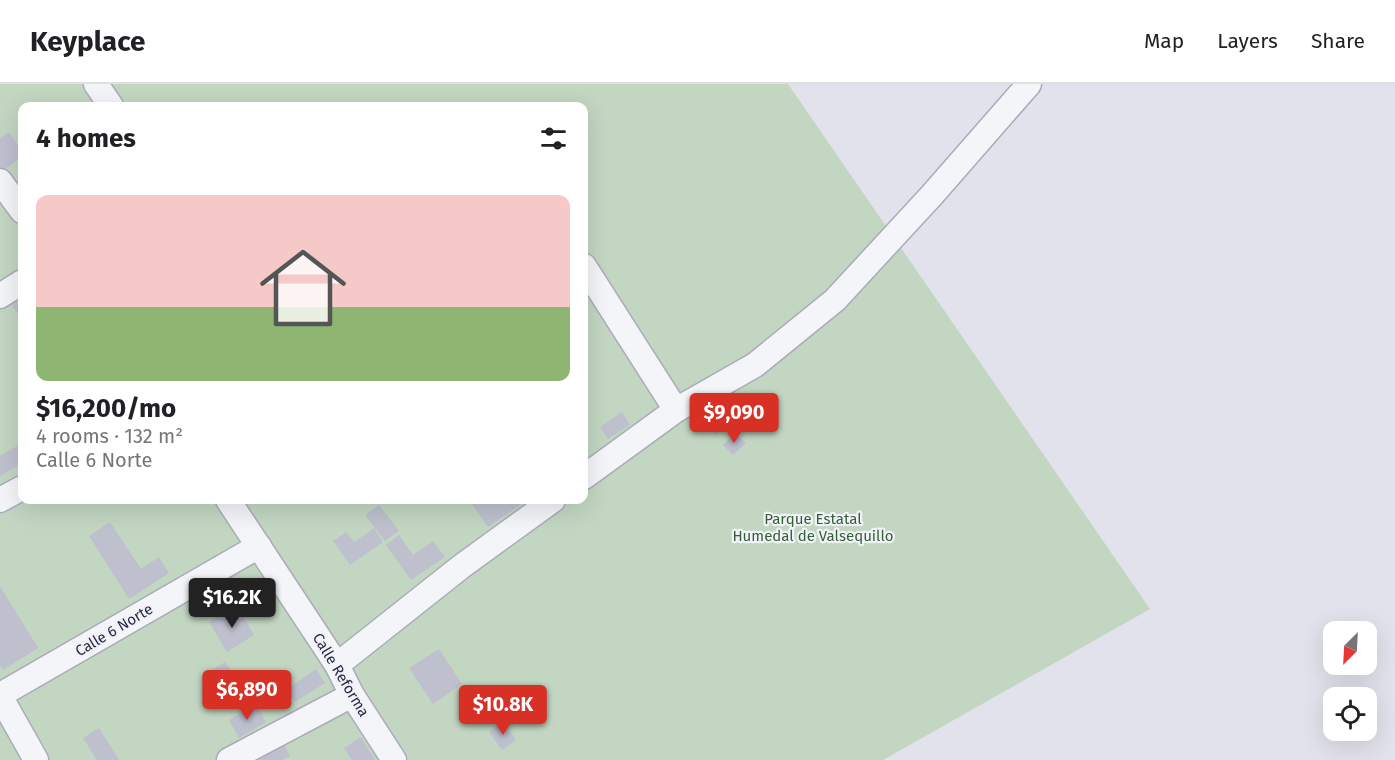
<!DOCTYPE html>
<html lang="en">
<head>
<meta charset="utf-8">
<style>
  body { margin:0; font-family:"Fira Sans",sans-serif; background:#f6f6f6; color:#202124; height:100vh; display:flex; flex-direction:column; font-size:22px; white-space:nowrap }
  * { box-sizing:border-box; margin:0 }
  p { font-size:20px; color:#757577 }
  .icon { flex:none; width:33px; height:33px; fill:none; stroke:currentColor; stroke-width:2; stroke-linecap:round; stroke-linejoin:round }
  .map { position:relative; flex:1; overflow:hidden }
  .sheet { position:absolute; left:18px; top:18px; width:570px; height:402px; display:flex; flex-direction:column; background:#fff; border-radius:12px; box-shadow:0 6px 24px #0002 }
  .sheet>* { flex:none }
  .needle { width:39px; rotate:204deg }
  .tools { position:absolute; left:1323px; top:537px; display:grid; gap:12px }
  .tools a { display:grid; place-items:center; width:54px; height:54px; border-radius:12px; background:#fff; box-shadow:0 6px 24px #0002; font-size:30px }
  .price { position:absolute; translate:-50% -51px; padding:0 14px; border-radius:6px; background:#d93025; color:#fff; font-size:20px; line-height:39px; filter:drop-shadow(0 2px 3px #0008) }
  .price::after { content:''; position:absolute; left:50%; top:36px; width:18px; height:14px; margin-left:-9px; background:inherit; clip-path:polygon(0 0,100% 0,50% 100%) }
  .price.on { background:#222; color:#fff }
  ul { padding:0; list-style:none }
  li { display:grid; align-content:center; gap:12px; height:318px; padding:0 18px }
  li+li { border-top:2px solid #e0e0e0 }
  li span { display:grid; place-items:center; height:186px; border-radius:12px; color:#555 }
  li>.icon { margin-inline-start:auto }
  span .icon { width:108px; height:108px; fill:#fffc; stroke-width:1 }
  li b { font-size:26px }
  h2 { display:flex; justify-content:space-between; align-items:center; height:72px; padding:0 18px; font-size:26px }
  header { display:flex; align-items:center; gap:36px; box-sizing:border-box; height:84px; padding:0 30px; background:#fff; border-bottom:2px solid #e0e0e0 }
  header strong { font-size:28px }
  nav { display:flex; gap:33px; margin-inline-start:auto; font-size:21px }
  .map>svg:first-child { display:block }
  .green { fill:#c2d6c2; fill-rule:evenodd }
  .building { fill:#bec0ce }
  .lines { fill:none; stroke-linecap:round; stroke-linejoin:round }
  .street-casing { stroke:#aaabb9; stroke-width:27 }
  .street { stroke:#f4f5f9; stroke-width:24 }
  .labels { text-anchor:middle; stroke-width:4.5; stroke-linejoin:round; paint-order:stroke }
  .park-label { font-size:15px; fill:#346138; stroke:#f1f2f8 }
  .street-label { font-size:15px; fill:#282a44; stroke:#f1f2f8 }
</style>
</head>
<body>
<header>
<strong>Keyplace</strong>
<nav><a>Map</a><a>Layers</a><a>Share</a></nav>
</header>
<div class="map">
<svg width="1395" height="676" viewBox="0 0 1395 676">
  <rect width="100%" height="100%" fill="#e1e2eb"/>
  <!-- green -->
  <path class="green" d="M 0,0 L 788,0 L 1150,525 L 883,676 L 0,676 ZM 22,22 L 584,22 L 584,416 L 22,416 Z"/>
  <!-- building -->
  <g class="building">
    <polygon points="9,48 22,67 22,73 0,89 0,54"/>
    <polygon points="22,213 22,236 12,221"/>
    <polygon points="711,320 727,343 716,350 700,327"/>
    <polygon points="622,328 630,341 608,355 600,343"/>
    <polygon points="736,349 746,359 733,371 723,361"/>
    <polygon points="22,359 22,379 0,392 0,372"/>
    <polygon points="469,416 527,416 488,443"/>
    <polygon points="379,421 399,447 385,457 365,431"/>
    <polygon points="110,438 141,485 159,473 169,489 129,515 89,452"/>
    <polygon points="374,444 383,458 350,481 333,457 346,448 354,458"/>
    <polygon points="399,451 413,471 433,457 445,473 411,496 386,461"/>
    <polygon points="0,502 38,564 3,586 0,581"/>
    <polygon points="237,522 254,551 227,568 209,538"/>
    <polygon points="439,565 462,600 433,620 409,584"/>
    <polygon points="225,578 233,589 221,597 214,585"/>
    <polygon points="316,585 325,599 295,618 287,605"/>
    <polygon points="248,609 254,619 241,626 235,617"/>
    <polygon points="256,620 266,638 239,654 229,636"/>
    <polygon points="503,638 516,656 502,666 489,648"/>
    <polygon points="99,644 119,676 97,676 83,654"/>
    <polygon points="361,653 375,676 352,676 344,664"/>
    <polygon points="281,655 290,672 282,676 261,676 257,669"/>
  </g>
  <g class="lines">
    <defs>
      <g id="street">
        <polyline points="96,0 111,22"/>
        <polyline points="0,97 22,127"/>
        <polyline points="584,182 676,326"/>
        <polyline points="0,212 22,198"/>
        <polyline points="584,393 676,326 755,281 835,216 932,111 1029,0"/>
        <polyline points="0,416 22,404"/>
        <polyline points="228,416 337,581 352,611 394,676"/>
        <polyline points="337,581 462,482 553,416"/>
        <polyline points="0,611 259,462"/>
        <polyline points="0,612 36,676"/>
        <polyline points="229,676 352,611"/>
      </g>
    </defs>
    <!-- street casing -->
    <use href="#street" class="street-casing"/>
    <!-- street -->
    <use href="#street" class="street"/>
  </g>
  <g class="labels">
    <!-- park labels -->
    <g class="park-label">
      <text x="813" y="440">Parque Estatal<tspan x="813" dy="17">Humedal de Valsequillo</tspan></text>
    </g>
    <!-- street labels -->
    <g class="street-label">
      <text transform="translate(114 546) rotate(-31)" y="5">Calle 6 Norte</text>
      <text transform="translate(341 591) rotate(59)" y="5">Calle Reforma</text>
    </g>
  </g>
</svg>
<div class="tools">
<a><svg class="needle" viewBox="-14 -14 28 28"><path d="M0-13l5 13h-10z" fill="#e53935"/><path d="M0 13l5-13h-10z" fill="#757577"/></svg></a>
<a><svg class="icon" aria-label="locate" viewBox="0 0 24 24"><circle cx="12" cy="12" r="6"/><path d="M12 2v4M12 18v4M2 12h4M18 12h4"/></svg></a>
</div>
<b class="price" style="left:734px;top:360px">$9,090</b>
<b class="price on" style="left:232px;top:545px">$16.2K</b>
<b class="price" style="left:247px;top:637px">$6,890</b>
<b class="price" style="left:503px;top:652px">$10.8K</b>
<section class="sheet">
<h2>4 homes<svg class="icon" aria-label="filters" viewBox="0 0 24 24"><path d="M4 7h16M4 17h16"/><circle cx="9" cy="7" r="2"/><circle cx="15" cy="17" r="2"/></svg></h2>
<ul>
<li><span style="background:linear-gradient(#f6c9c9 60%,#8fb573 0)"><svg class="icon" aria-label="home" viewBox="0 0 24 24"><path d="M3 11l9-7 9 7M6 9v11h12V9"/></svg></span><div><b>$16,200/mo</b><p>4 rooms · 132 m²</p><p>Calle 6 Norte</p></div></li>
</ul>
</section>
</div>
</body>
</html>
